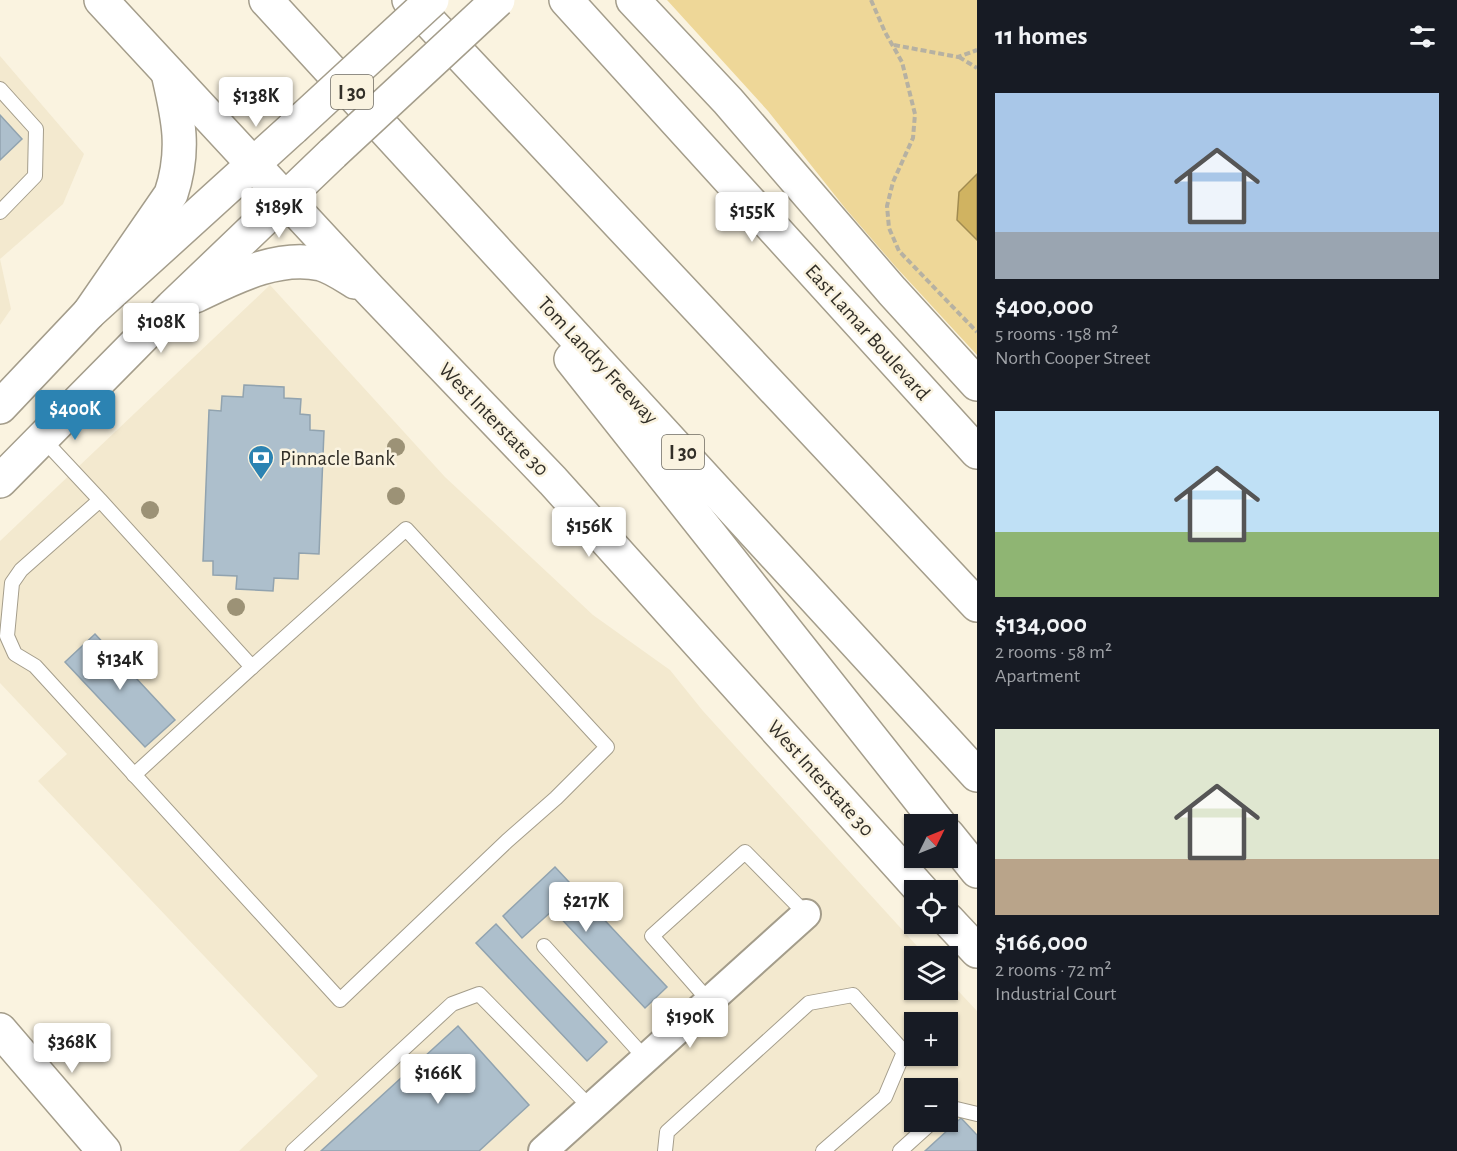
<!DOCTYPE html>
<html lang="en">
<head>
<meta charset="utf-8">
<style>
  body { margin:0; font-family:"Alegreya Sans",sans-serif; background:#20242c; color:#f1f3f6; height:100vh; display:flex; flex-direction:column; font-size:22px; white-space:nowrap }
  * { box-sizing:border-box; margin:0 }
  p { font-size:20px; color:#9ea1a6 }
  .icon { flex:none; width:33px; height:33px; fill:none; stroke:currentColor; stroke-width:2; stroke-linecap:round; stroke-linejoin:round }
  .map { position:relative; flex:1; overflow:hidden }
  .side { display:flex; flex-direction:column; background:#171b24; width:480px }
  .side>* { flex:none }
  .needle { width:39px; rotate:47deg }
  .fabs { position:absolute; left:904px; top:814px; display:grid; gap:12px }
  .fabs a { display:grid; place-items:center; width:54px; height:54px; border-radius:0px; background:#171b24; box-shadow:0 2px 4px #0004; font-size:30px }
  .price { position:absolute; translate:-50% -51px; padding:0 14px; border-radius:6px; background:#fff; color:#222; font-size:20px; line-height:39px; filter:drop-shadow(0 2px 3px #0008) }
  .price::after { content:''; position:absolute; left:50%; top:36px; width:18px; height:14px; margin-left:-9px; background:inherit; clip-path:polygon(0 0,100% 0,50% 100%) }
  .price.active { background:#2c83b2; color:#fff }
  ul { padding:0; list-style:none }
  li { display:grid; align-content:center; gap:12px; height:318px; padding:0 18px }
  li span { display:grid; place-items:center; height:186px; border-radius:0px; color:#555 }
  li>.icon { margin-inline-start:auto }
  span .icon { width:108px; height:108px; fill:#fffc; stroke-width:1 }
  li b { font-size:26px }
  h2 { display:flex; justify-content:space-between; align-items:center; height:72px; padding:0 18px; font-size:26px }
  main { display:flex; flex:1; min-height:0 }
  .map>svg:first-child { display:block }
  .built { fill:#f3e9cf; fill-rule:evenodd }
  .green { fill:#eed798 }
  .water { fill:#d0b361; stroke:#a18b50; stroke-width:1.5 }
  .building { fill:#adbfcc; stroke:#91a3af; stroke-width:1.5 }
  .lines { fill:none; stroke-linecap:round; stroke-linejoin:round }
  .service-casing { stroke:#a49d8b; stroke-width:16 }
  .minor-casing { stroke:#a49d8b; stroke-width:32 }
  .tertiary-casing { stroke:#a49d8b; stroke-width:36 }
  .secondary-casing { stroke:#a49d8b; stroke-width:36 }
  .motorway-casing { stroke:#a49d8b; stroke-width:36 }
  .path { stroke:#b6b1a2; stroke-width:4; stroke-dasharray:6 3; stroke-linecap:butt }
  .service { stroke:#fff; stroke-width:14 }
  .minor { stroke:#fff; stroke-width:28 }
  .tertiary { stroke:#fff; stroke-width:33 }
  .secondary { stroke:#fff; stroke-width:33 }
  .motorway { stroke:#fff; stroke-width:33 }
  .secondary-bridge-casing { stroke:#a49d8b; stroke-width:36; stroke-linecap:butt }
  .secondary-bridge { stroke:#fff; stroke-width:33 }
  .tree { fill:#9c9276 }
  .labels { text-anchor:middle; stroke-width:5; stroke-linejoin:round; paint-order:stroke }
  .shield { fill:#faf3e0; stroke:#6e6a5f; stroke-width:1.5 }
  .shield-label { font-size:20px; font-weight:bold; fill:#322f28 }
  .street-label { font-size:21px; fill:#322f28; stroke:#faf3e0 }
  .poi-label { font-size:21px; fill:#322f28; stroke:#faf3e0; text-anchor:start }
</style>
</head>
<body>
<main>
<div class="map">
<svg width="977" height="1151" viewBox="0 0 977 1151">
  <rect width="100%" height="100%" fill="#faf3e0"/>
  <!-- built -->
  <g class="built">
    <polygon points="0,56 84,154 63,204 0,259 11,309 0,325"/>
    <path d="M 270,285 L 445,477 L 593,615 L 670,670 L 703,711 L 927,957 L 915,957 L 915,990 L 948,990 L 948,980 L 977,1011 L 977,1151 L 239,1151 L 318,1076 L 38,781 L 67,754 L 0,683 L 0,541 ZM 915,1023 L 948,1023 L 948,1056 L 915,1056 ZM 915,1089 L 948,1089 L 948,1122 L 915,1122 Z"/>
  </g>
  <!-- green -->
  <polygon class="green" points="667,0 977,0 977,355 895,266 845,208 768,111"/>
  <!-- water -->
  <polygon class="water" points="977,174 977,240 957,220 959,192"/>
  <!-- building -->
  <g class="building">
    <polygon points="0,115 22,139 0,160"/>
    <polygon points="244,385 284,387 284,398 301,399 300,414 310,415 310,430 324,431 319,554 299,553 298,579 274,578 273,591 236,589 237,576 213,575 213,561 203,561 209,410 221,411 222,396 243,397"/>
    <polygon points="95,634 175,720 145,747 65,662"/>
    <polygon points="555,867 667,987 645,1008 553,910 522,938 503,916"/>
    <polygon points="496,924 607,1042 587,1061 476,943"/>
    <polygon points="458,1026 529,1105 479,1151 321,1151"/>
    <polygon points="961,1118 977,1135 977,1151 925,1151"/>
  </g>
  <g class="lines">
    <defs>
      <g id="service">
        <polyline points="0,89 36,129 35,176 0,212"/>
        <polyline points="42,438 100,500 21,570 12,583 7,636 15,654 35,666 340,1000 507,841 556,798 607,747 406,529 252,667 100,500"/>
        <polyline points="134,775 252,667"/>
        <polyline points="544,946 645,1058"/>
        <polyline points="709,1001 652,936 745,852 806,914"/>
        <polyline points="948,1107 977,1114"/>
        <polyline points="293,1151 452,1004 479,994 590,1107"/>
        <polyline points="665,1151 667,1132 809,1003 853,995 904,1052 885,1097 823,1151"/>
        <polyline points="900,1151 932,1122"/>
      </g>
      <polyline id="minor" points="543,1151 806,914"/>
      <polyline id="tertiary" points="0,1030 104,1151"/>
      <g id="secondary">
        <polyline points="566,0 977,452"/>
        <polyline points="633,0 728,101 892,291 977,384"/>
        <polyline points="254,165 370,290 553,481 922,891"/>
        <path d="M 195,296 C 233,278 278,254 321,264 C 332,267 345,276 355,282"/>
        <polyline points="0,407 89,313 293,128"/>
        <polyline points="0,481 172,307 333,153"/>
        <polyline points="948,920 977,951"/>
      </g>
      <g id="motorway">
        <polyline points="101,0 254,165"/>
        <polyline points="266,0 977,775"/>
        <polyline points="409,0 977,605"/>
        <path d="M 89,313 L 171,194 C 186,149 178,117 168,73"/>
        <polyline points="571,359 940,825"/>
        <polyline points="948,835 977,871"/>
      </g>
    </defs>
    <!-- service casing -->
    <use href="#service" class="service-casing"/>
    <!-- minor casing -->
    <use href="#minor" class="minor-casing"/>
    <!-- tertiary casing -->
    <use href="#tertiary" class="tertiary-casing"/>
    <!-- secondary casing -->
    <use href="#secondary" class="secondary-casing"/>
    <!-- motorway casing -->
    <use href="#motorway" class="motorway-casing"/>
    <!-- path -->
    <g class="path">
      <polyline points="871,0 885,32 902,62 915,114 913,138 893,182 887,206 889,228 899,251 977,332"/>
      <polyline points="894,45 958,57 977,50"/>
      <polyline points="959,57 977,68"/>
    </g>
    <!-- service -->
    <use href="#service" class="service"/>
    <!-- minor -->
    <use href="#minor" class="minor"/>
    <!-- tertiary -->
    <use href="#tertiary" class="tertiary"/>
    <!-- secondary -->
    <use href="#secondary" class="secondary"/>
    <!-- motorway -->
    <use href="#motorway" class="motorway"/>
    <defs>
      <g id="secondary-bridge">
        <polyline points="293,128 432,0"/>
        <polyline points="333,153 498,0"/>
      </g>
    </defs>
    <!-- secondary-bridge casing -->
    <use href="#secondary-bridge" class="secondary-bridge-casing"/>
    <!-- secondary-bridge -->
    <use href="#secondary-bridge" class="secondary-bridge"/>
  </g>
  <!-- trees -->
  <g class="tree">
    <circle cx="396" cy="447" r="9"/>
    <circle cx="396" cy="496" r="9"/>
    <circle cx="150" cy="510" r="9"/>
    <circle cx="236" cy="607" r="9"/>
  </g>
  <!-- icons -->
  <defs>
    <symbol id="bank-pin" viewBox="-11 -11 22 30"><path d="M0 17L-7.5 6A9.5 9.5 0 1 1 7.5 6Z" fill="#2c83b2" stroke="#faf3e0"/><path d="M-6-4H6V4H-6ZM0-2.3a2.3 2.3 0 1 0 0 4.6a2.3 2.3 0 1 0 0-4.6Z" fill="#fff"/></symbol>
  </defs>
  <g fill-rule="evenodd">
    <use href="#bank-pin" x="246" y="443" width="30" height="40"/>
  </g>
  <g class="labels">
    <!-- shield labels -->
    <g class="shield">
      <rect x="331" y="75" width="42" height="34" rx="4.5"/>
      <rect x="662" y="435" width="42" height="34" rx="4.5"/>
    </g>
    <g class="shield-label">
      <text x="352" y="99">I 30</text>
      <text x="683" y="459">I 30</text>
    </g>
    <!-- street labels -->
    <g class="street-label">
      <text transform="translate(868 332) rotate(48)" y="7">East Lamar Boulevard</text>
      <text transform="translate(598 360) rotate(47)" y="7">Tom Landry Freeway</text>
      <text transform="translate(494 419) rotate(46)" y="7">West Interstate 30</text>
      <text transform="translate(821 778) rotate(48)" y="7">West Interstate 30</text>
    </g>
    <!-- poi labels -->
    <g class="poi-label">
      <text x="280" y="465">Pinnacle Bank</text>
    </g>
  </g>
</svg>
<div class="fabs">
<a><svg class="needle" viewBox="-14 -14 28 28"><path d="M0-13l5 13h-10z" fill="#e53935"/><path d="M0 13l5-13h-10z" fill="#9ea1a6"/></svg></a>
<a><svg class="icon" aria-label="locate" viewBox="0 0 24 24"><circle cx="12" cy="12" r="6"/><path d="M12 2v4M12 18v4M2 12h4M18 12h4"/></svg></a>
<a><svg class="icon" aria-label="layers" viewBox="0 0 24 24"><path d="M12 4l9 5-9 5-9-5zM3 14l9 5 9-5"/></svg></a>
<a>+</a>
<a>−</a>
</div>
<b class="price" style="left:256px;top:128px">$138K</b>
<b class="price" style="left:279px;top:239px">$189K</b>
<b class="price" style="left:752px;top:243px">$155K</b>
<b class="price" style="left:161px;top:354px">$108K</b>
<b class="price active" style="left:75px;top:441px">$400K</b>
<b class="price" style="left:589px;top:558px">$156K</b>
<b class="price" style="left:120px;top:691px">$134K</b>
<b class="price" style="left:586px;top:933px">$217K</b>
<b class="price" style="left:690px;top:1049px">$190K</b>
<b class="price" style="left:72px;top:1074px">$368K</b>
<b class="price" style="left:438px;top:1105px">$166K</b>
</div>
<section class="side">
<h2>11 homes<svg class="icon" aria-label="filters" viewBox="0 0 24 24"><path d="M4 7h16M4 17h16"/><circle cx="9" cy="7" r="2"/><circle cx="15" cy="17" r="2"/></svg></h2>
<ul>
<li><span style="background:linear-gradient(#a9c7e8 75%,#9aa5b1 0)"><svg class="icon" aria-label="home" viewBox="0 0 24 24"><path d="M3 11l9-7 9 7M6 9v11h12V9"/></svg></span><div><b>$400,000</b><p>5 rooms · 158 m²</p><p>North Cooper Street</p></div></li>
<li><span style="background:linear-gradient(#bfe0f5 65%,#8fb573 0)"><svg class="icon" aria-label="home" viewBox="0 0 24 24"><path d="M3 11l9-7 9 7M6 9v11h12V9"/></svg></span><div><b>$134,000</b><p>2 rooms · 58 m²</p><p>Apartment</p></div></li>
<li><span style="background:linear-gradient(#dfe7d0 70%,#b9a48a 0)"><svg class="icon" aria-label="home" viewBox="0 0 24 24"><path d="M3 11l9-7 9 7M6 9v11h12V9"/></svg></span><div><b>$166,000</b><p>2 rooms · 72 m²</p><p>Industrial Court</p></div></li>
</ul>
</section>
</main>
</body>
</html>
